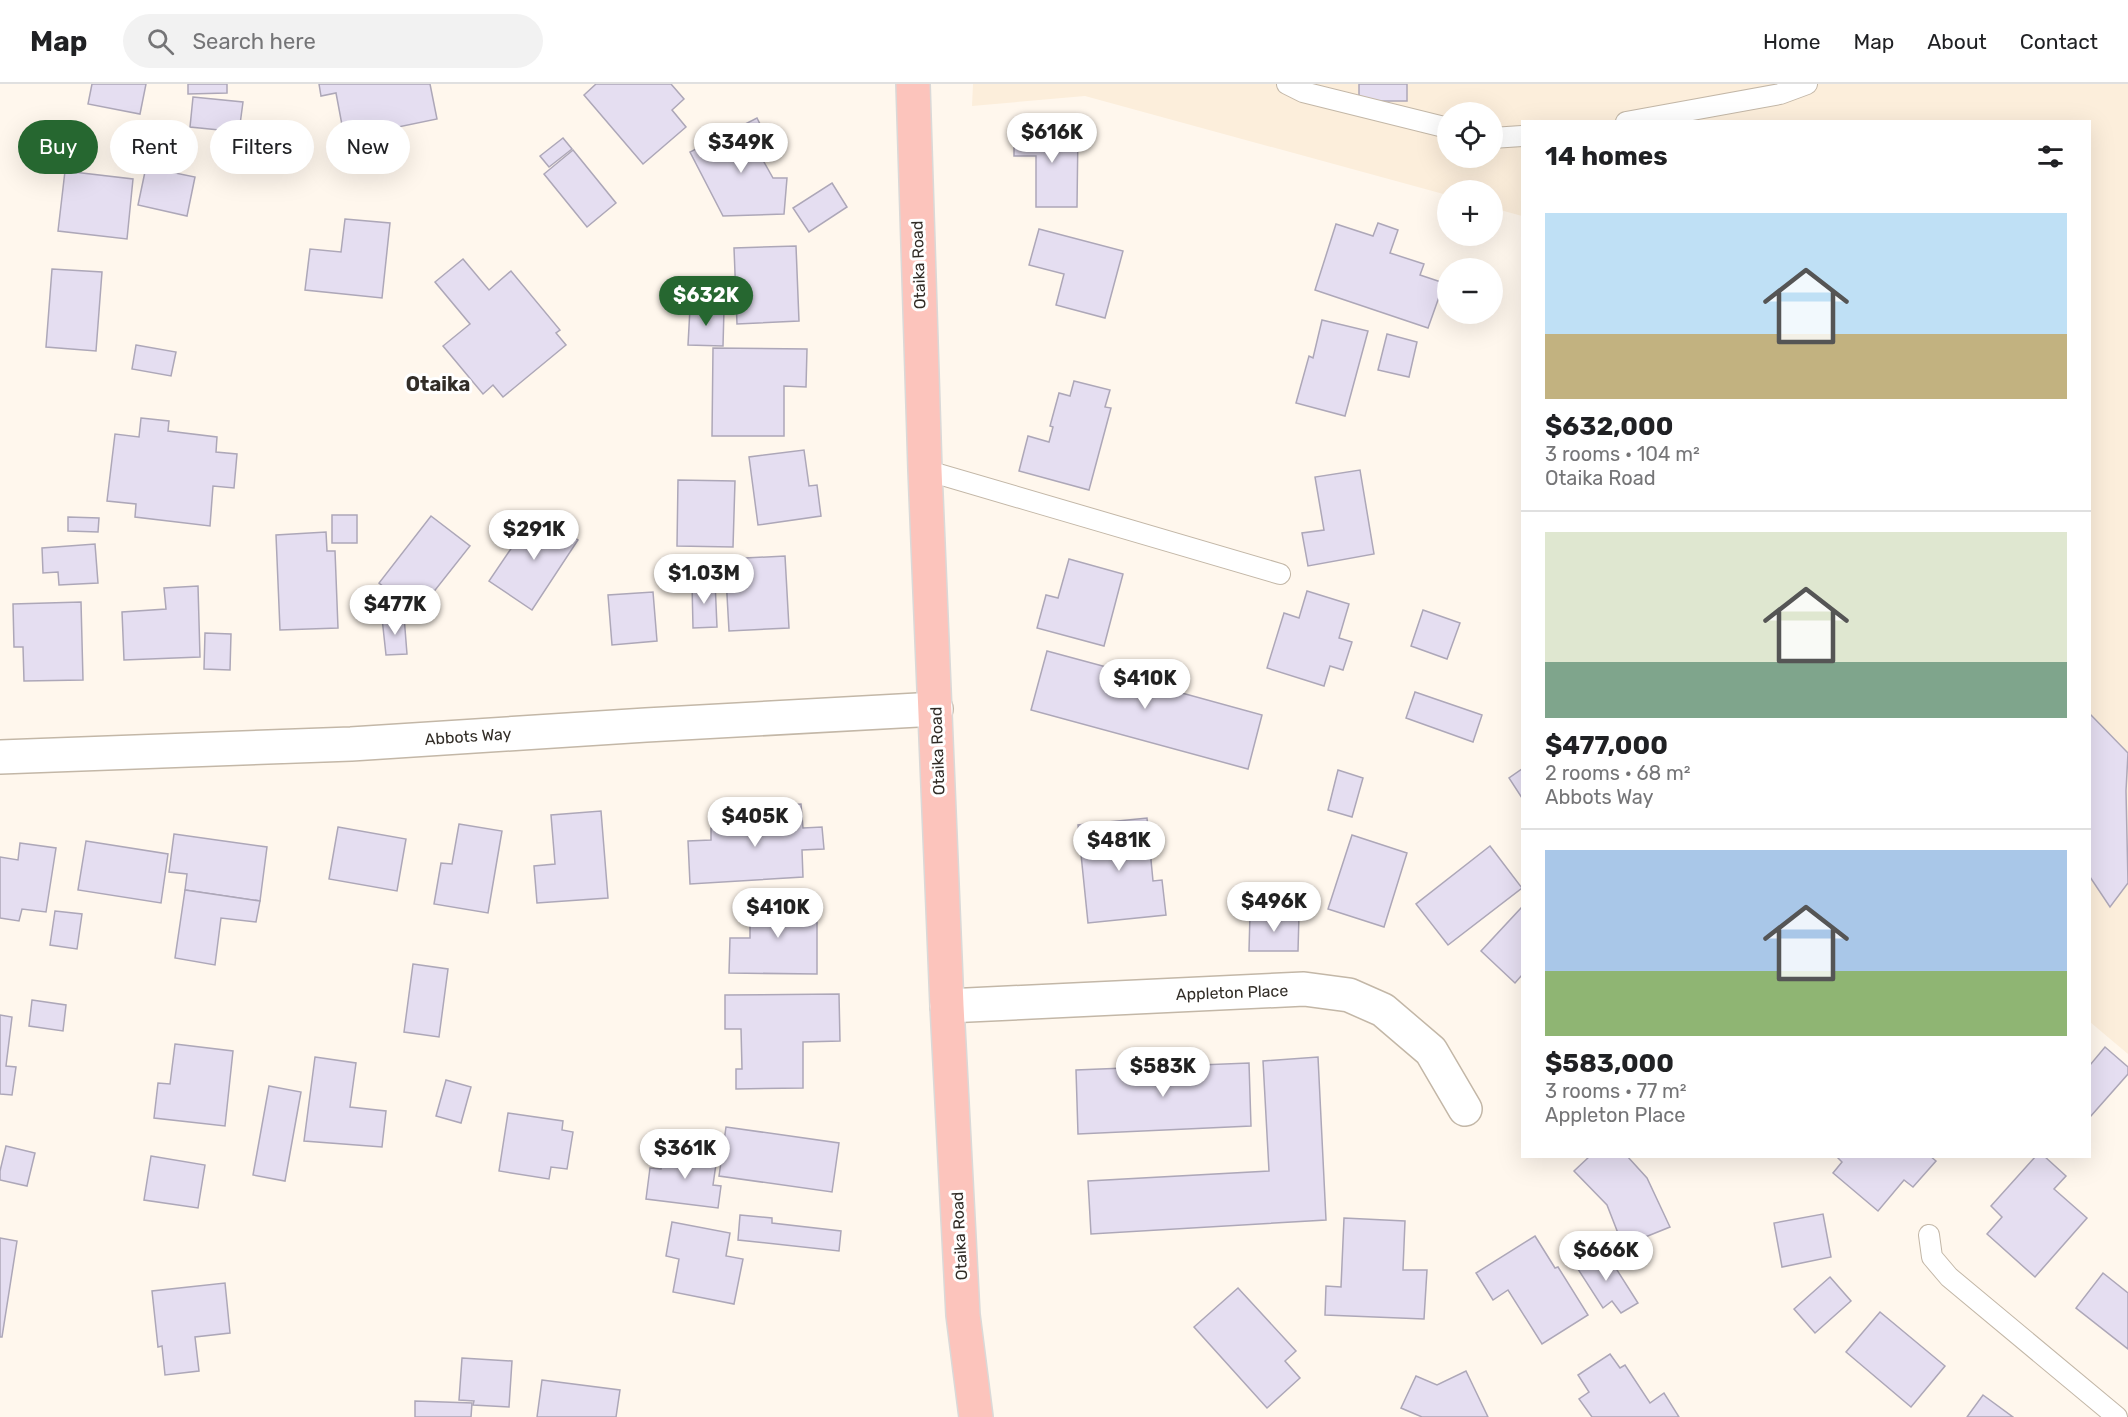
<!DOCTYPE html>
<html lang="en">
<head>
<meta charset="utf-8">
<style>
  body { margin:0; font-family:Rubik,sans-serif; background:#f2f2f2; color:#202124; height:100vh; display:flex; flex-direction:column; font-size:22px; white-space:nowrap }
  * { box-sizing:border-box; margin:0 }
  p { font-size:20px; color:#757577 }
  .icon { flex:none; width:33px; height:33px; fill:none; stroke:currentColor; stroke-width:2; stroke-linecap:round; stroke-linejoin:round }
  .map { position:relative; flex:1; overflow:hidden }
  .drawer { position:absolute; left:1521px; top:36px; width:570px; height:1038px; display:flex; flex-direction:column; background:#fff; border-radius:0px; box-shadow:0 6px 24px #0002 }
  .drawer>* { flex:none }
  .top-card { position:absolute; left:18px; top:36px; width:570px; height:54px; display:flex; gap:12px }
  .tools { position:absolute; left:1437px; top:18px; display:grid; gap:12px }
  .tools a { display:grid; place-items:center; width:66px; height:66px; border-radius:50%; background:#fff; box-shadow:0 6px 24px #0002; font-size:30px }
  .price { position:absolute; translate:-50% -51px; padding:0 14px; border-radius:21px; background:#fff; color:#222; font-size:20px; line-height:39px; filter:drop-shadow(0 2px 3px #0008) }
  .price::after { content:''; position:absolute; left:50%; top:36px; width:18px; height:14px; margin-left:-9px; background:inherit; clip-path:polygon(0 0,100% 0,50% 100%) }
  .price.current { background:#266730; color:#fff }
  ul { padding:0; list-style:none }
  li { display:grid; align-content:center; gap:12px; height:318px; padding:0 24px }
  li+li { border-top:2px solid #e0e0e0 }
  li span { display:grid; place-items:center; height:186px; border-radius:0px; color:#555 }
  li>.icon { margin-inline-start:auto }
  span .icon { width:108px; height:108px; fill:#fffc; stroke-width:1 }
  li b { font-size:26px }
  h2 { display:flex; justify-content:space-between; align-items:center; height:72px; padding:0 24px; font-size:26px }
  .pill { padding:0 21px; border-radius:27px; background:#fff; box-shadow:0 6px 24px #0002; font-size:21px; line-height:54px }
  .pill.current { background:#266730; color:#fff }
  header { display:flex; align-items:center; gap:36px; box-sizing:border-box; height:84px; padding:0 30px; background:#fff; border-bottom:2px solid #e0e0e0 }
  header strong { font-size:28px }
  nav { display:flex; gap:33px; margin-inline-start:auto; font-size:21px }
  .search { width:420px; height:54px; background:#f2f2f2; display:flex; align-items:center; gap:15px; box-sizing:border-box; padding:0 21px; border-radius:33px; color:#757577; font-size:22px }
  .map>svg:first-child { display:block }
  .built { fill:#fceedb; fill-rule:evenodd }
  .building { fill:#e5def1; stroke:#ada7b8; stroke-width:1.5 }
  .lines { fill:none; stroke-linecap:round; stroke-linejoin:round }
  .service-casing { stroke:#c3b7a7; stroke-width:22 }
  .minor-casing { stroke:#c3b7a7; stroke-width:36 }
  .trunk-casing { stroke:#dad9d8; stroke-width:36 }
  .service { stroke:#fff; stroke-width:20 }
  .minor { stroke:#fff; stroke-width:33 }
  .trunk { stroke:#fcc4bc; stroke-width:33 }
  .labels { text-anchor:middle; stroke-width:6; stroke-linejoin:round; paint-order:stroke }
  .street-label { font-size:16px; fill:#322d27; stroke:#fff }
  .quarter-label { font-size:20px; font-weight:bold; fill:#322d27; stroke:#fff }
</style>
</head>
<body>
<header>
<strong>Map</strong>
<div class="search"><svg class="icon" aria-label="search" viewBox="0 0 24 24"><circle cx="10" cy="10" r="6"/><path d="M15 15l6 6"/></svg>Search here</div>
<nav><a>Home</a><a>Map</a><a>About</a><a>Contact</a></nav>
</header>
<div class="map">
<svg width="2128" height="1333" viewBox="0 0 2128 1333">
  <rect width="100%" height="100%" fill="#fff7ed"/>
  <!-- built -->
  <path class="built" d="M 973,0 L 2128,0 L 2128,970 L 2090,938 L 2090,38 L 1522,38 L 1522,132 L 1493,124 L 1492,106 L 1448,106 L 1447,111 L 1085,12 L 972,22 ZM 1448,28 L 1492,28 L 1492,74 L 1448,74 Z"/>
  <!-- building -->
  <g class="building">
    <polygon points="92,0 146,0 140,30 88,20"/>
    <polygon points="188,0 227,0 227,9 188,10"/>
    <polygon points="319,0 430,0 437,35 393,44 394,48 345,57 336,9 321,12"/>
    <polygon points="596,0 671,0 684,15 672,26 686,43 643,80 584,11"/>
    <rect x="1359" y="0" width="48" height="17"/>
    <polygon points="193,13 243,18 239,48 190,43"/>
    <polygon points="757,34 768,56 755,62 773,94 787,94 784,130 723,132 690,68"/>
    <polygon points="1014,45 1078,45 1077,123 1036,123 1036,72 1014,72"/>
    <polygon points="563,54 572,65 549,83 540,72"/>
    <polygon points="573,66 616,119 587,143 544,90"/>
    <polygon points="146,83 195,93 187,132 138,121"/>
    <polygon points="65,87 133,95 127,155 58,147"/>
    <polygon points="832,99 847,123 809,148 793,124"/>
    <polygon points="345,135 390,139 382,214 305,206 310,165 341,168"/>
    <polygon points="1378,139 1398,146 1390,169 1424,180 1420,191 1444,199 1428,244 1315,206 1336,140 1373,152"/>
    <polygon points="1039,145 1123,167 1105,234 1056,221 1064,190 1029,181"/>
    <polygon points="796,162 799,237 737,240 734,164"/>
    <polygon points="463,175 489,206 511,187 560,246 556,249 566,261 503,313 493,301 483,310 443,262 470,240 435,198"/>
    <polygon points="52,185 102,188 96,267 46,263"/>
    <polygon points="690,224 724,225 723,262 688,261"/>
    <polygon points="1322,236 1368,247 1345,332 1296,319 1309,272 1313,274"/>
    <polygon points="1387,250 1417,258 1409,293 1378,286"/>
    <polygon points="136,261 176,268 171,292 132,285"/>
    <polygon points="713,264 807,265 806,303 784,302 784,352 712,352"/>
    <polygon points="1074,297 1110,306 1105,323 1111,324 1089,406 1019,387 1028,352 1049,358 1053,343 1050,342 1059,309 1070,312"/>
    <polygon points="141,334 169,337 168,347 217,353 216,368 237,370 234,404 213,402 210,442 135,433 136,420 107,417 115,350 139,353"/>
    <polygon points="804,366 809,402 817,401 821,432 758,441 749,373"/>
    <polygon points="1360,386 1374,470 1308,482 1302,449 1324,446 1315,393"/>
    <polygon points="678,396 735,397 733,463 677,462"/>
    <polygon points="536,428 578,456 532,526 489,497"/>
    <rect x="332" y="431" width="25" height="28"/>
    <polygon points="431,432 470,462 417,529 379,499"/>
    <polygon points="68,433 99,434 98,448 68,447"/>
    <polygon points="326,448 327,467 335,467 338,544 280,546 276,451"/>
    <polygon points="95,460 98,499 59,501 58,488 43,489 42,464"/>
    <polygon points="785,472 789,544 729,547 725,475"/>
    <polygon points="1069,475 1123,490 1104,562 1037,544 1046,511 1058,514"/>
    <polygon points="715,497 717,543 693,544 692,499"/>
    <polygon points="198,502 200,573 124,576 122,528 166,525 164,504"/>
    <polygon points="1307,507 1349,520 1339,554 1352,558 1343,586 1330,582 1324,602 1267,584 1284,529 1299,534"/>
    <polygon points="653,508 657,557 612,561 608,511"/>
    <polygon points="81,518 83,596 24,597 23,563 14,563 13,520"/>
    <polygon points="1423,526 1460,539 1447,575 1411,562"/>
    <polygon points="404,532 407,570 386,571 382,534"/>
    <polygon points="205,549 231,550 230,586 204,585"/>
    <polygon points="1047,567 1162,598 1160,603 1262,631 1248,685 1031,626"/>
    <polygon points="1415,608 1482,631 1473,658 1406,634"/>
    <polygon points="2090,630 2128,669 2126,707 2128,799 2110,823 2090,793"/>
    <polygon points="1522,685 1522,714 1509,694"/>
    <polygon points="1338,686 1363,694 1352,733 1328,726"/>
    <polygon points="801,720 803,744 822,743 824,765 802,766 803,793 690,800 688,757 711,756 711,744 748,742 747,723"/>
    <polygon points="601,727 608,814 537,819 534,782 555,780 551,731"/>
    <polygon points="1147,734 1153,797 1162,796 1166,831 1088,839 1078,741"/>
    <polygon points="459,740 502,747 488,829 434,820 441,779 452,780"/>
    <polygon points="338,743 406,755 397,807 329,795"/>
    <polygon points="174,750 267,763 260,817 185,806 187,790 169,788"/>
    <polygon points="1352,751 1407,769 1384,843 1328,825"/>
    <polygon points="86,757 168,770 161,819 78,806"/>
    <polygon points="20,759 56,764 46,828 22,825 19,837 0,834 0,773 18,776"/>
    <polygon points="1490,762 1522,804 1448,861 1416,820"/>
    <polygon points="185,806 260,817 256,838 221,834 215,881 175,874"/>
    <polygon points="750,814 813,814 813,835 817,835 817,890 729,889 730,854 750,854"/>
    <polygon points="1522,823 1522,891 1515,899 1481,867"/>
    <polygon points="55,827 82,830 77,865 50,861"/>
    <polygon points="1250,830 1299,831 1298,867 1249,867"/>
    <polygon points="413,880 448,885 439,953 404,948"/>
    <polygon points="839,910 840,957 803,958 803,1004 736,1005 736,985 742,985 741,945 725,945 725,911"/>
    <polygon points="32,916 66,921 63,947 29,942"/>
    <polygon points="0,931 12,933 6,982 16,983 12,1011 0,1010"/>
    <polygon points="175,960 233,967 225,1042 154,1034 158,999 170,1000"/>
    <polygon points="2105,963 2128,983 2128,990 2090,1033 2090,981"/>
    <polygon points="315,973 356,979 350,1023 386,1027 382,1063 304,1057"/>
    <polygon points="1318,973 1326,1136 1091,1150 1088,1097 1269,1087 1263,977"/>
    <polygon points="1249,979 1251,1042 1078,1050 1076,986"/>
    <polygon points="446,996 471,1003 461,1039 436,1032"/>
    <polygon points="269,1002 301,1008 285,1097 253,1091"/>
    <polygon points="508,1029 563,1037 562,1046 573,1048 567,1085 551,1083 549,1095 499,1087"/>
    <polygon points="726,1043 839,1059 832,1108 719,1092"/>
    <polygon points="6,1062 35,1069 27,1102 0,1096 0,1087"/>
    <polygon points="664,1066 717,1073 713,1101 721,1102 718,1124 646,1115 650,1084 661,1085"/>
    <polygon points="151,1072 205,1081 198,1124 144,1116"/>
    <polygon points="1590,1072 1627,1072 1647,1094 1670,1143 1623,1162 1607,1121 1574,1087"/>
    <polygon points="1836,1072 1930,1072 1936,1077 1913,1103 1904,1096 1878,1127 1833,1089 1842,1078"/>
    <polygon points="2036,1072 2044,1072 2066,1092 2054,1105 2087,1134 2035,1193 1987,1150 2002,1133 1991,1122"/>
    <polygon points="1823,1130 1831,1173 1782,1183 1774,1139"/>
    <polygon points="740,1131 772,1134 772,1139 841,1147 839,1167 738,1156"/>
    <polygon points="1344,1134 1405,1137 1403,1186 1427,1186 1424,1235 1325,1231 1326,1202 1341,1203"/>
    <polygon points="672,1138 730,1149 726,1172 743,1175 734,1220 673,1208 679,1175 666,1172"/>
    <polygon points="1535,1152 1555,1184 1558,1183 1588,1231 1542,1260 1508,1206 1493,1216 1476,1189"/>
    <polygon points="0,1154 17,1157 2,1253 0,1253"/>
    <polygon points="1603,1164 1638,1219 1621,1229 1612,1217 1603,1224 1576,1182"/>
    <polygon points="2103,1189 2128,1209 2128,1265 2076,1224"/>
    <polygon points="1830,1193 1851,1217 1815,1249 1794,1225"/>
    <polygon points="225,1199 230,1249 195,1253 199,1287 165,1291 162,1262 158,1263 152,1207"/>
    <polygon points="1238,1204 1296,1267 1285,1277 1300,1294 1267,1324 1194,1243"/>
    <polygon points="1880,1228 1945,1282 1911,1323 1846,1268"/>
    <polygon points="1610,1270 1620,1284 1625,1281 1650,1319 1664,1309 1679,1333 1592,1333 1579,1315 1589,1308 1578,1291"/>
    <polygon points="462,1274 512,1277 509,1323 473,1321 474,1317 459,1316"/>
    <polygon points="1466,1287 1488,1333 1422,1333 1401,1324 1416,1292 1437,1301"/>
    <polygon points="542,1296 620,1306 616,1333 537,1333"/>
    <polygon points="1983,1311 2013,1333 1967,1333"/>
    <polygon points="415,1317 472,1319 471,1333 415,1333"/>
  </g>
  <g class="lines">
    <defs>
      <g id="service">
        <polyline points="1287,0 1303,8 1448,44"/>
        <polyline points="1626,38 1780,10 1807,0"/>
        <polyline points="1492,54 1522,52"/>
        <polyline points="925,386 1280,490"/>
        <polyline points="1929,1151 1932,1173 1949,1193 2117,1333"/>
      </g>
      <g id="minor">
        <polyline points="0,673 351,660 646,641 936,625"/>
        <polyline points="947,922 1304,905 1349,911 1383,926 1431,967 1465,1025"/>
      </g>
      <polyline id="trunk" points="913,0 925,386 947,922 963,1231 976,1333"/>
    </defs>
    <!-- service casing -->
    <use href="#service" class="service-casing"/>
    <!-- minor casing -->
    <use href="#minor" class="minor-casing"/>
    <!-- trunk casing -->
    <use href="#trunk" class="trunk-casing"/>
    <!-- service -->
    <use href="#service" class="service"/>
    <!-- minor -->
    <use href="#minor" class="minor"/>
    <!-- trunk -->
    <use href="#trunk" class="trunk"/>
  </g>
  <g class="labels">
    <!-- street labels -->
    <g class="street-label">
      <text transform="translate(918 181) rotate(-92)" y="6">Otaika Road</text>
      <text transform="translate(468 652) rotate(-4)" y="6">Abbots Way</text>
      <text transform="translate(937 667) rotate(-92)" y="6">Otaika Road</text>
      <text transform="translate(1232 908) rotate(-2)" y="6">Appleton Place</text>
      <text transform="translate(959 1152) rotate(-93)" y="6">Otaika Road</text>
    </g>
    <!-- quarter labels -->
    <g class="quarter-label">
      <text x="438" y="307">Otaika</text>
    </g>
  </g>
</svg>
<div class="tools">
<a><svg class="icon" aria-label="locate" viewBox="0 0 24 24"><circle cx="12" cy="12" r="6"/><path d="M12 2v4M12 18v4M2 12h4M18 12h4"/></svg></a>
<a>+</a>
<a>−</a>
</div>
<b class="price" style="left:1052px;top:80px">$616K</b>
<b class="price" style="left:741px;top:90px">$349K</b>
<b class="price current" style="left:706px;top:243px">$632K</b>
<b class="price" style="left:534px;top:477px">$291K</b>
<b class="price" style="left:704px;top:521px">$1.03M</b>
<b class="price" style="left:395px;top:552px">$477K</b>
<b class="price" style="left:1145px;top:626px">$410K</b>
<b class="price" style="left:755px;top:764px">$405K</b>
<b class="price" style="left:1119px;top:788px">$481K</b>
<b class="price" style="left:1274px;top:849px">$496K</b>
<b class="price" style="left:778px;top:855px">$410K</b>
<b class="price" style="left:1163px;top:1014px">$583K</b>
<b class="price" style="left:685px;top:1096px">$361K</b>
<b class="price" style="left:1606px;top:1198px">$666K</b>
<div class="top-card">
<a class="pill current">Buy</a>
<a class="pill">Rent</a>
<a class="pill">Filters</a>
<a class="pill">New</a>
</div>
<section class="drawer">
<h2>14 homes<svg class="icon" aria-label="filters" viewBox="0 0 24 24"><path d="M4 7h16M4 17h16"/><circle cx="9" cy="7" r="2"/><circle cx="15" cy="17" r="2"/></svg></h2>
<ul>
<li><span style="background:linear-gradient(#bfe0f5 65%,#c2b280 0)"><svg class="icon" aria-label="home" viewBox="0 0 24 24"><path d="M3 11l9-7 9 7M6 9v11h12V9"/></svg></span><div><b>$632,000</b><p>3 rooms · 104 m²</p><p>Otaika Road</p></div></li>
<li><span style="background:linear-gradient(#dfe7d0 70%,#7fa58c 0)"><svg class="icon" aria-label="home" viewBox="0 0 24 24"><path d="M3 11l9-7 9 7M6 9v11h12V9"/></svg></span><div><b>$477,000</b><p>2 rooms · 68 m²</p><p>Abbots Way</p></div></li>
<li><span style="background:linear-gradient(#a9c7e8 65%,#8fb573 0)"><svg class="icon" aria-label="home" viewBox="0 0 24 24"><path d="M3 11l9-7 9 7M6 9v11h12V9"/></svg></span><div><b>$583,000</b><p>3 rooms · 77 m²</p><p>Appleton Place</p></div></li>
</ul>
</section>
</div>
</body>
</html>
